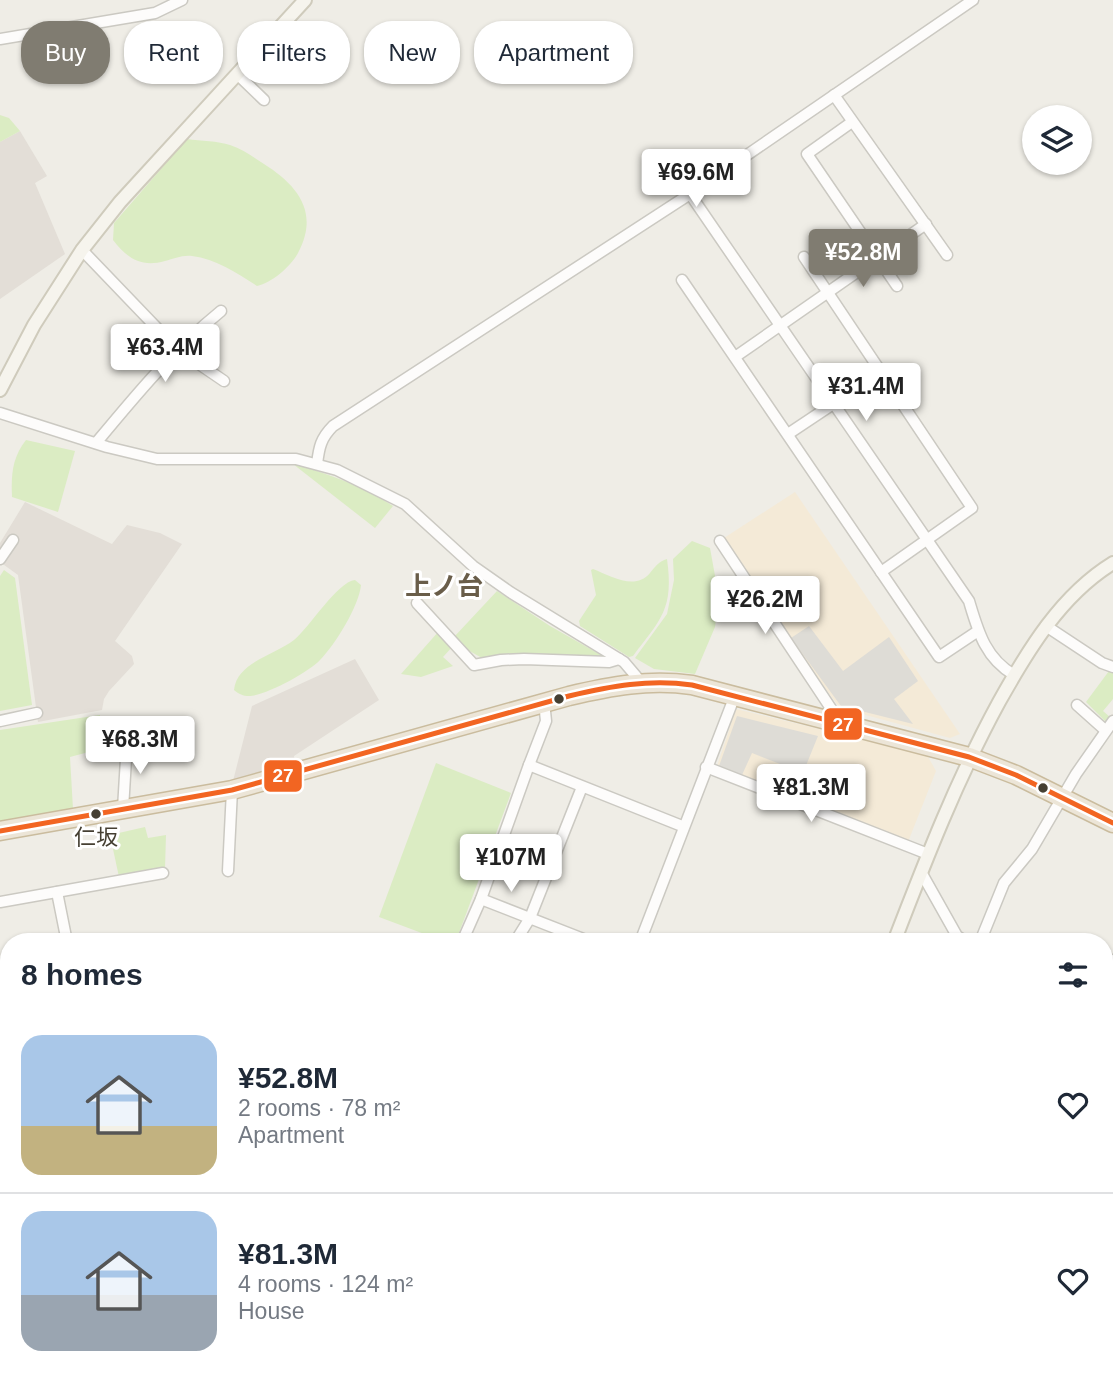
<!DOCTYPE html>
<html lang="en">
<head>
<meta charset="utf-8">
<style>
  body { margin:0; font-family:Helvetica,"Noto Sans JP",sans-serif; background:#f6f6f7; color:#1f2937; height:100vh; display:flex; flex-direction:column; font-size:26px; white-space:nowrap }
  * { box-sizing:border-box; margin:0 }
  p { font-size:23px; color:#747a83 }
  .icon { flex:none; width:38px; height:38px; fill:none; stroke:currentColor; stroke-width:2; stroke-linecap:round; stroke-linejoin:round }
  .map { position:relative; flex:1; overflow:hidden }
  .panel { position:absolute; left:0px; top:933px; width:1113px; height:450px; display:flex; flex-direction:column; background:#fff; border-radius:28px 28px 0 0; box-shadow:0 2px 5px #0004 }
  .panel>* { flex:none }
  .banner { position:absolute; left:21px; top:21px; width:700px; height:63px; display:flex; gap:14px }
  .tools { position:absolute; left:1022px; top:105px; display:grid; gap:14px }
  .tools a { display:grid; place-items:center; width:70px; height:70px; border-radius:50%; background:#fff; box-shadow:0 2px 5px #0004; font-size:35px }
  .price { position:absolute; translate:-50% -60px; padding:0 16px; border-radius:7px; background:#fff; color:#222; font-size:23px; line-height:46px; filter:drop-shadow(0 2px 4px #0008) }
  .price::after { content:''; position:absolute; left:50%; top:42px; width:21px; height:16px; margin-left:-10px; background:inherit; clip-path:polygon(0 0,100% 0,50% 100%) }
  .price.active { background:#807c71; color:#fff }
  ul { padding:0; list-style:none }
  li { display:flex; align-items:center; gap:21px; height:175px; padding:0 21px }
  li+li { border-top:2px solid #e0e1e3 }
  li span { display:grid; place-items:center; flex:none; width:196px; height:140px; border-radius:21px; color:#555 }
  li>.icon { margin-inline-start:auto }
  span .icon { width:84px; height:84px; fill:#fffc; stroke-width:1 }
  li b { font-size:30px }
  h2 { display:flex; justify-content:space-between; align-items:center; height:84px; padding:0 21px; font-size:30px }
  .pill { padding:0 24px; border-radius:28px; background:#fff; box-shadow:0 2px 5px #0004; font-size:24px; line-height:63px }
  .pill.active { background:#807c71; color:#fff }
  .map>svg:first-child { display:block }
  .commercial { fill:#f4ead7 }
  .industrial { fill:#e3ded7 }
  .green { fill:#dbecc3 }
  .parking { fill:#dedcd6 }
  .water { fill:#b2d7f2 }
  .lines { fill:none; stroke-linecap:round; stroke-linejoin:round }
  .street-casing { stroke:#cbc9c2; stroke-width:13 }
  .secondary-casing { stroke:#cfcbbc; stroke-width:16 }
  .highway-casing { stroke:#cabc9e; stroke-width:21 }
  .street { stroke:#fdfcfb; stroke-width:10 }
  .secondary { stroke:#f6f4ed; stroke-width:12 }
  .highway { stroke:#ece5d7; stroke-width:18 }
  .bus-1-casing { stroke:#fff; stroke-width:10 }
  .bus-1 { stroke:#f26522; stroke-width:5 }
  .bus-dot { fill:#453f32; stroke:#fff; stroke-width:2.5 }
  .labels { text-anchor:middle; stroke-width:6; stroke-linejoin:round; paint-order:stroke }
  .bus-label { font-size:22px; fill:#453f32; stroke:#fff }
  .neighbourhood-label { font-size:26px; font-weight:bold; fill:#695d49; stroke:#fff }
  .line-badge { stroke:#fff; stroke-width:2.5 }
  .badge-label { font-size:19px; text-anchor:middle; font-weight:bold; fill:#fff }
</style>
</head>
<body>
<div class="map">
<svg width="1113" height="1382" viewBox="0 0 1113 1382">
  <rect width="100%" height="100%" fill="#efede6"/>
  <!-- commercial -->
  <g class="commercial">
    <polygon points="795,492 960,734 950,738 840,708 786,636 724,538"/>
    <polygon points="736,709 927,755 936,771 908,842 717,766"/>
  </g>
  <!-- industrial -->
  <g class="industrial">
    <polygon points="20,131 47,176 35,183 65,254 0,299 0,142"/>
    <polygon points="25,502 112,544 127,525 160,533 182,544 115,641 132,656 134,664 109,691 104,699 102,710 38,722 18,575 0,562 0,543"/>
    <polygon points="355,659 379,700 294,756 295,762 233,781 252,706"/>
  </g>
  <!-- green -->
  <g class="green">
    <polygon points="0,115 9,118 20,131 0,142"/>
    <path d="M 187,139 C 201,141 218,141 230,145 C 243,149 253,157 264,164 C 297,185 320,212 298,253 C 291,266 272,283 257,286 C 237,273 216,259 192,256 C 181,255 174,259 165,261 C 141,268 127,258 113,240 L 114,223 Z"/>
    <path d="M 26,440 L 75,451 L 58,512 L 12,497 C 11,475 12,458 26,440 Z"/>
    <path d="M 293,464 C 330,474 362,486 393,506 L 375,528 Z"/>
    <polygon points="692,541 710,548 719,598 715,627 695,674 654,669 635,658 667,614 674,580 673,559"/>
    <path d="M 667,559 C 674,609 661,619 633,656 L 629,657 L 580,626 L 579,621 L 596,595 L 591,570 L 593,569 C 611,576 635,591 650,573 C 655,567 659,561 667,559 Z"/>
    <polygon points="4,570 15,578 32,705 0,711 0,576"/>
    <path d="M 355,580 L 361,585 C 359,606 335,645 320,660 C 309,672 265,696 249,696 C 243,696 239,694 234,690 C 237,662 275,655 294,640 C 310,627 337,582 355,580 Z"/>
    <polygon points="497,591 550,626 608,659 549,657 526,653 482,658 466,649 454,637"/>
    <polygon points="439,631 453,646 443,657 453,666 421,677 401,674"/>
    <polygon points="1109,671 1113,673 1113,699 1103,711 1111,718 1107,723 1086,702"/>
    <polygon points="100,715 100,749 70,757 73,809 0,824 0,730"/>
    <polygon points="436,763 511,793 456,941 443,941 379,917"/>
    <polygon points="145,827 148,838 166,835 165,869 119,877 110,835"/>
    <polygon points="326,1374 380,1374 381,1382 328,1382"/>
    <polygon points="390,1374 835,1374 856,1382 391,1382"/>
  </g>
  <!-- parking -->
  <g class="parking">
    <polygon points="809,626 843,671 889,637 918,681 894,699 913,724 841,706 791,638"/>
    <polygon points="737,716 818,736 803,773 752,753 742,775 719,766"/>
  </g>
  <!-- water -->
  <g class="water">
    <polygon points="392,1374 480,1374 481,1382 393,1382"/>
    <polygon points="571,1374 697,1374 693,1382 551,1382"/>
  </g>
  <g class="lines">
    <defs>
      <g id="street">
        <polyline points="0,39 155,13 182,0"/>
        <polyline points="237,74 264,100"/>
        <polyline points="834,95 947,255"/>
        <polyline points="852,122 807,154 897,286"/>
        <path d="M 690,194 L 969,601 C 978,631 985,658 1014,675"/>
        <polyline points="82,250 177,349 224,381"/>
        <polyline points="804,257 972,508 881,572"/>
        <polyline points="682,280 939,657 978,631"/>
        <polyline points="735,357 926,224"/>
        <polyline points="0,413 107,447 157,459 296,459 337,470 405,504 473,566 510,592 624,662 641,682"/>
        <polyline points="788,434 881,372"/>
        <path d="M 96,443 C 135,396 173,350 221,311"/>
        <path d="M 317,464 C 319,447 321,438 333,426 L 690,194 L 973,0"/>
        <polyline points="720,541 832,710 834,721"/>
        <polyline points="0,559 13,540"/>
        <polyline points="417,603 474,665 501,660 524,659 609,662 619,659"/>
        <polyline points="1046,626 1102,663 1113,667"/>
        <polyline points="1077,705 1105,730"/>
        <polyline points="0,721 37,713"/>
        <polyline points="529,765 546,721 544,702"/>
        <polyline points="706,767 928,854"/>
        <polyline points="123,809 127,742"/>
        <polyline points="228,871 232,790"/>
        <polyline points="921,872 957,936 966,942"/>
        <polyline points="57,892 67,942"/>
        <polyline points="481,899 591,942"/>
        <polyline points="0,902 163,873"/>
        <polyline points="462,942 481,899 529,765 682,826"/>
        <polyline points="515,942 530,918 582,787"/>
        <polyline points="640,942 734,698"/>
        <polyline points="980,942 1004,883 1032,849 1076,774 1113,721"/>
        <polyline points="1113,960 1113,964"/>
        <polyline points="0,1016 9,1014"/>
        <polyline points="0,1149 9,1148"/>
        <polyline points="0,1212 9,1211"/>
        <polyline points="131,1374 133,1382"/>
        <polyline points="194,1374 196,1382"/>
        <polyline points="259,1374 260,1382"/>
        <polyline points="322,1374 324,1382"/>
        <polyline points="813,1374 835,1382"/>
        <polyline points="0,1375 9,1374"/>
      </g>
      <g id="secondary">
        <polyline points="0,390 34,325 82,250 120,202 305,0"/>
        <path d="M 894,942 C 926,859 957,779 999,702 C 1028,650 1061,595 1113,563"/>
        <polyline points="0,1022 9,1069"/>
        <polyline points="63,1374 65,1382"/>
        <polyline points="743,1374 744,1382"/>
      </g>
      <path id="highway" d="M 0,831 L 232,790 L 569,696 C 611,686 649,679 692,685 L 969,757 L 1016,775 L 1113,823"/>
    </defs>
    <!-- street casing -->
    <use href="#street" class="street-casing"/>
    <!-- secondary casing -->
    <use href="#secondary" class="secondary-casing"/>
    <!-- highway casing -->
    <use href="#highway" class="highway-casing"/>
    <!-- street -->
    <use href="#street" class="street"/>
    <!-- secondary -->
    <use href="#secondary" class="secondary"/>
    <!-- highway -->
    <use href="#highway" class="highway"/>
    <defs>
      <path id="bus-1" d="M 0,831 L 232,790 L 569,696 C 611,686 649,679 692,685 L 969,757 L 1016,775 L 1113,823"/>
    </defs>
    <!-- bus-1 casing -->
    <use href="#bus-1" class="bus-1-casing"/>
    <!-- bus-1 -->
    <use href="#bus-1" class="bus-1"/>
  </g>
  <!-- markers -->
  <g class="bus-dot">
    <circle cx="559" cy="699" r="6"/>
    <circle cx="1043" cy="788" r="6"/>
    <circle cx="96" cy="814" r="6"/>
  </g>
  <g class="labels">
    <!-- bus labels -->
    <g class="bus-label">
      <text x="96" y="845">仁坂</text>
    </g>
    <!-- neighbourhood labels -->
    <g class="neighbourhood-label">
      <text x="444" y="595">上ノ台</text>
    </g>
  </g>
  <g class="line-badge">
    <rect x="823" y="707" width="40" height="34" rx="7" fill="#f26522"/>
    <rect x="263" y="759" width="40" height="34" rx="7" fill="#f26522"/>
  </g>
  <g class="badge-label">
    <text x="843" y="731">27</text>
    <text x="283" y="782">27</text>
  </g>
</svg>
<div class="tools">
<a><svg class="icon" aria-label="layers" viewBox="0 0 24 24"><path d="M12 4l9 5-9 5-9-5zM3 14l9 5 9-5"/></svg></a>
</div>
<b class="price" style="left:696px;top:209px">¥69.6M</b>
<b class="price active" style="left:863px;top:289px">¥52.8M</b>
<b class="price" style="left:165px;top:384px">¥63.4M</b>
<b class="price" style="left:866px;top:423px">¥31.4M</b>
<b class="price" style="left:765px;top:636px">¥26.2M</b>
<b class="price" style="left:140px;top:776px">¥68.3M</b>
<b class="price" style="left:811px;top:824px">¥81.3M</b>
<b class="price" style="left:511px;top:894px">¥107M</b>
<div class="banner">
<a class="pill active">Buy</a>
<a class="pill">Rent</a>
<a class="pill">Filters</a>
<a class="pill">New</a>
<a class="pill">Apartment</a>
</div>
<section class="panel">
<h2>8 homes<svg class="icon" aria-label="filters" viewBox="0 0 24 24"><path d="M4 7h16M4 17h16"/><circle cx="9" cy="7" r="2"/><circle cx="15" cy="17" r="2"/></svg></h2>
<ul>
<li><span style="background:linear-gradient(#a9c7e8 65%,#c2b280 0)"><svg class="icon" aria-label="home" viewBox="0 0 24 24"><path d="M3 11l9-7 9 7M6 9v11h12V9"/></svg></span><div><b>¥52.8M</b><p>2 rooms · 78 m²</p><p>Apartment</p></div><svg class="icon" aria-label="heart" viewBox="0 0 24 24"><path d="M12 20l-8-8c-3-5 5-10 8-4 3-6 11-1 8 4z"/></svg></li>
<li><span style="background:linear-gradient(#a9c7e8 60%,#9aa5b1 0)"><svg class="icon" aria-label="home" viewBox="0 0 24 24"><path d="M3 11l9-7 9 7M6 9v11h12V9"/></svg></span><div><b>¥81.3M</b><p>4 rooms · 124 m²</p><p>House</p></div><svg class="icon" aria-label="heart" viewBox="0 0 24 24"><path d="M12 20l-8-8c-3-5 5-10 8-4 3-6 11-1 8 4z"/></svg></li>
</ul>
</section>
</div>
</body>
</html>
